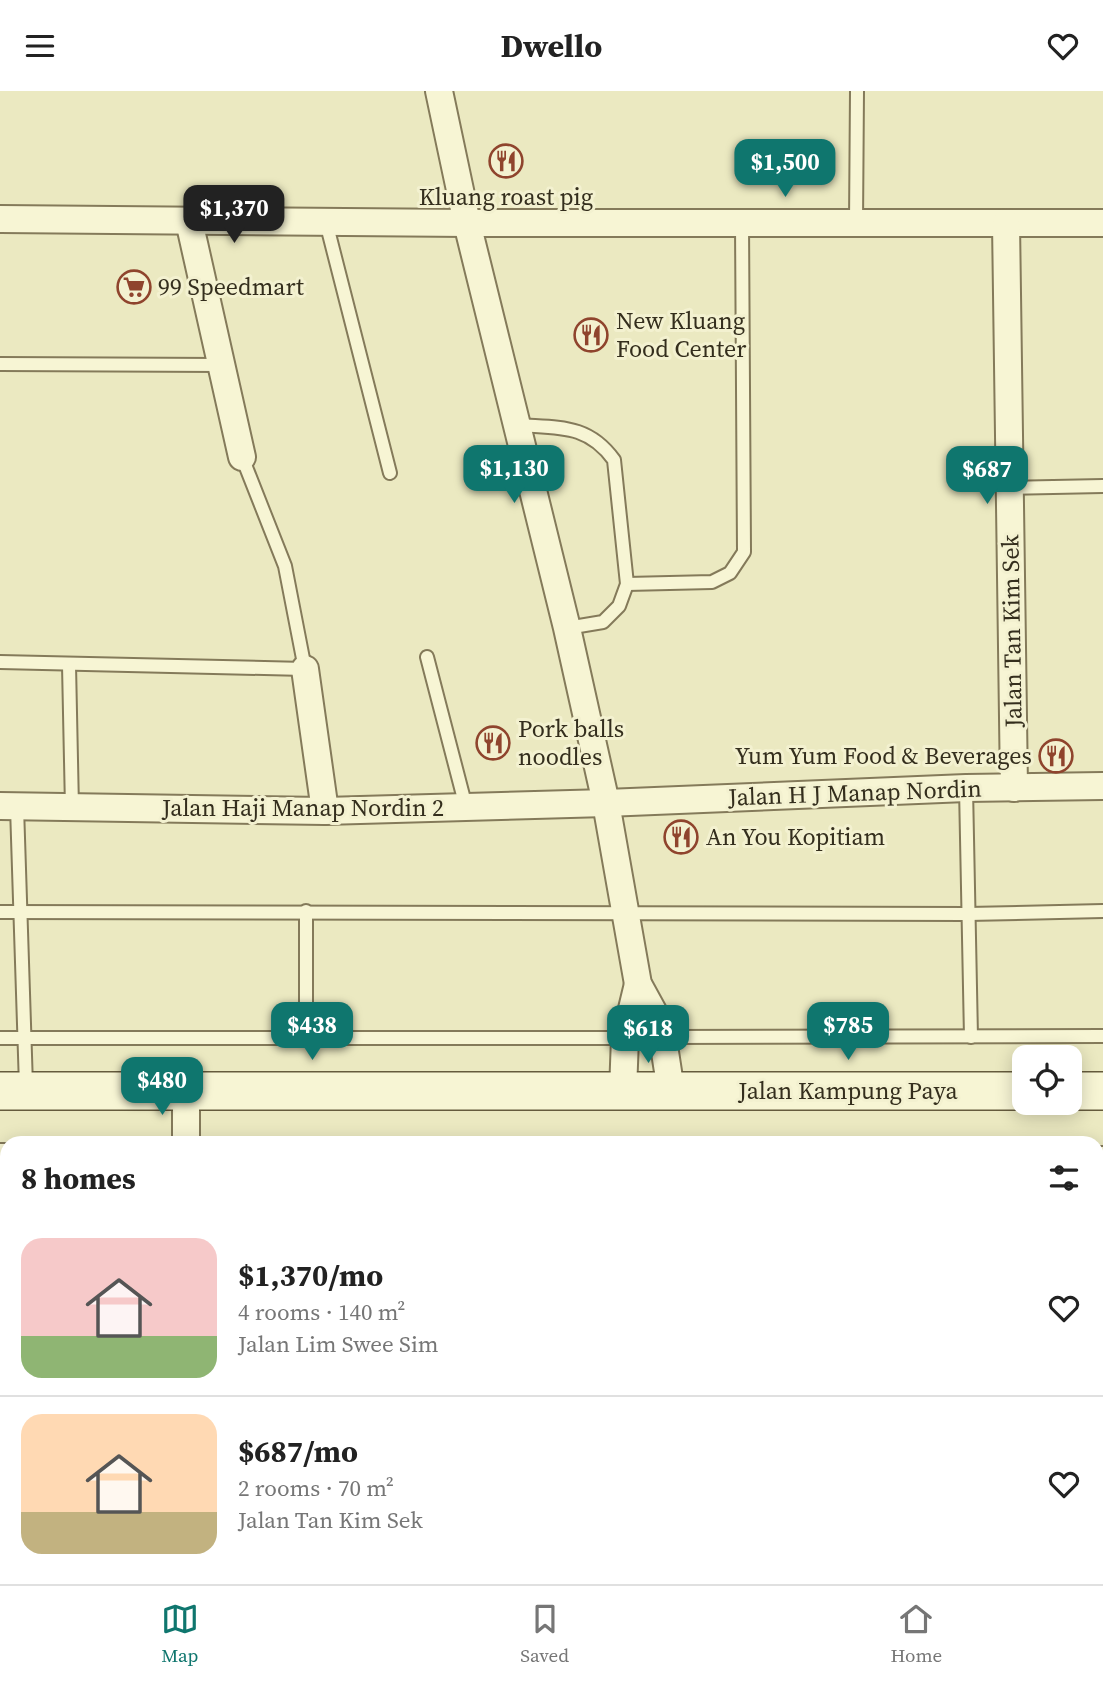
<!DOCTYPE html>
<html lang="en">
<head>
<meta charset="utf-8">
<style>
  body { margin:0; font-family:"Source Serif 4",serif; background:#f2f2f2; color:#222; height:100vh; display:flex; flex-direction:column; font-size:26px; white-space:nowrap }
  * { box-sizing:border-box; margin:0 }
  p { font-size:23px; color:#767676 }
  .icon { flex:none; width:38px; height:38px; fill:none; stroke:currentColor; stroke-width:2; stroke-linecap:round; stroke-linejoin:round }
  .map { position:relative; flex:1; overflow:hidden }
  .drawer { position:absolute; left:0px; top:1045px; width:1104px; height:450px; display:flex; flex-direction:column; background:#fff; border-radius:21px 21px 0 0; box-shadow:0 4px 18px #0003 }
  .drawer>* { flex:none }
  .fabs { position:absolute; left:1012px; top:954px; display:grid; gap:14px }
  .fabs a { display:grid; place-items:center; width:70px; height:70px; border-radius:14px; background:#fff; box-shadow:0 4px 18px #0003; font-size:35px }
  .price { position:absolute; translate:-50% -60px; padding:0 16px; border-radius:14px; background:#0f766e; color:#fff; font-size:23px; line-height:46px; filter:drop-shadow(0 2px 4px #0008) }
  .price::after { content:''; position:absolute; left:50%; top:42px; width:21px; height:16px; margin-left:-10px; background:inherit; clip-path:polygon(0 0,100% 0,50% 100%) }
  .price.on { background:#222; color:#fff }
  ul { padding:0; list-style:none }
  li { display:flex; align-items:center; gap:21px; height:175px; padding:0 21px }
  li+li { border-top:2px solid #e0e0e0 }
  li span { display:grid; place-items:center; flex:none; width:196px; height:140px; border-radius:21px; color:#555 }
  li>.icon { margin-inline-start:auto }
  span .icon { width:84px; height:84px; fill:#fffc; stroke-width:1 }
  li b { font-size:30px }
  h2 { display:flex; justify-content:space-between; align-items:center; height:84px; padding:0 21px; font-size:30px }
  header { display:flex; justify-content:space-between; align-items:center; height:91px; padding:0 21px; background:#fff; font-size:32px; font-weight:700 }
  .menu { display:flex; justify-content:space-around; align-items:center; height:98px; border-top:2px solid #e0e0e0; background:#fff; font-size:19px; color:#767676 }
  .menu a { display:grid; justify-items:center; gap:4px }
  .menu .on { color:#0f766e }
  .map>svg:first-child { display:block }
  .building { fill:#c8ac79 }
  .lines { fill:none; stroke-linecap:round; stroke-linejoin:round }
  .lane-casing { stroke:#847a5a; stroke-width:16 }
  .street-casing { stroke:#847a5a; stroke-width:30 }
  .secondary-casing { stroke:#655b3d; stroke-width:40 }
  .lane { stroke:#f7f5d4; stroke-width:12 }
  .street { stroke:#f7f5d4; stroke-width:26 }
  .secondary { stroke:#f7f5d4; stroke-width:37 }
  .labels { text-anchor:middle; stroke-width:6; stroke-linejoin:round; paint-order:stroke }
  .poi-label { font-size:24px; fill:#342e1d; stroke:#f3f1d0; text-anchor:start }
  .street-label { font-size:24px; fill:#342e1d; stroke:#f3f1d0 }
</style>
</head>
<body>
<header><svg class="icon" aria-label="menu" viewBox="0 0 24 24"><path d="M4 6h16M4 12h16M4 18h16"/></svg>Dwello<svg class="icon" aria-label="heart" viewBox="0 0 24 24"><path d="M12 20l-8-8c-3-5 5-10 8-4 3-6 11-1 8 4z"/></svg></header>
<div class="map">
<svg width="1103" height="1493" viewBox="0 0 1103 1493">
  <rect width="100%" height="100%" fill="#ebe9c1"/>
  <!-- building -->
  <g class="building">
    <polygon points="1101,1356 1103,1357 1103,1426 1097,1420 1097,1360"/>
    <polygon points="920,1488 1071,1488 1065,1493 914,1493"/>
  </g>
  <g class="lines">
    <defs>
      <g id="lane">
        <polyline points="326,131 390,382"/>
        <polyline points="856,132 857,0"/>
        <polyline points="0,273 222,274"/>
        <path d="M 519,334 C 559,337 588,333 614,369 L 627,493 L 619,515 L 603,531 L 567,537"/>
        <polyline points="1010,397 1103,395"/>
        <polyline points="627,493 712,491 730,482 744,461 742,132"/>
        <polyline points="427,566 466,716"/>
        <polyline points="0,571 305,578 285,475 242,366"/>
        <polyline points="69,574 72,717"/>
        <polyline points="966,697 971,946"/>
        <polyline points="17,716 26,995"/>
        <polyline points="306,820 306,946"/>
        <polyline points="0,821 968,823 1103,820"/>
        <polyline points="663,946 1103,945"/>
        <polyline points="0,947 625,947"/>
        <polyline points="0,1481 7,1481"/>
        <polyline points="144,1493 144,1488"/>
        <polyline points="347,1493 354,1488"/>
      </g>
      <g id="street">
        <polyline points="439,0 467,132 567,537 606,712 638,893 661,935 671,1000"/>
        <polyline points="0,128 467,132 1103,132"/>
        <polyline points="189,130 242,366"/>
        <polyline points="1006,132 1014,697"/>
        <polyline points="305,578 325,720"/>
        <polyline points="0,715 325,720 606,712 966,697 1103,695"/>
        <polyline points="623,1000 625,947 638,893"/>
        <polyline points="186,1052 186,1000"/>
        <polyline points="0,1066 7,1066"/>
        <polyline points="1097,1069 1103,1069"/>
        <polyline points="1097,1331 1103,1331"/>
        <polyline points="0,1434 7,1434"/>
        <polyline points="189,1488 189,1493"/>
        <polyline points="442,1493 448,1488"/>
        <polyline points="832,1493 837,1488"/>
      </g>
      <g id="secondary">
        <polyline points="0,1000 1024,1000"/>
        <polyline points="1069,1000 1103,1000"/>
      </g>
    </defs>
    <!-- lane casing -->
    <use href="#lane" class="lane-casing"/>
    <!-- street casing -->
    <use href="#street" class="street-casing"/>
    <!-- secondary casing -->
    <use href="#secondary" class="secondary-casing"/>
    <!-- lane -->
    <use href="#lane" class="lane"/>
    <!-- street -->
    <use href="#street" class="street"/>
    <!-- secondary -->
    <use href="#secondary" class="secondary"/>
  </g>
  <!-- icons -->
  <defs>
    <symbol id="restaurant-ring" viewBox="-11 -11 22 22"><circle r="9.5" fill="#f3f1d0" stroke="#8f442d" stroke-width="1.5"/><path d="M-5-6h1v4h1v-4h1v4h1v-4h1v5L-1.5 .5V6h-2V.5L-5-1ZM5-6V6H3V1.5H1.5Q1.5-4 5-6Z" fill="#8f442d"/></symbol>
    <symbol id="supermarket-ring" viewBox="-11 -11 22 22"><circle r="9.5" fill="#f3f1d0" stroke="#8f442d" stroke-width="1.5"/><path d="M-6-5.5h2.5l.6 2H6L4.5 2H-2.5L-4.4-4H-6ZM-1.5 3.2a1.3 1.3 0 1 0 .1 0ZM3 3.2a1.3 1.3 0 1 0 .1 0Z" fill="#8f442d"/></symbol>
  </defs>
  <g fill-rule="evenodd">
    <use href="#restaurant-ring" x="487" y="51" width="38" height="38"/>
    <use href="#supermarket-ring" x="115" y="177" width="38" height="38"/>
    <use href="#restaurant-ring" x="572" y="225" width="38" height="38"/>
    <use href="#restaurant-ring" x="474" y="633" width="38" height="38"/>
    <use href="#restaurant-ring" x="1037" y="646" width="38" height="38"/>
    <use href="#restaurant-ring" x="662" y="727" width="38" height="38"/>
  </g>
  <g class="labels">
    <!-- poi labels -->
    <g class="poi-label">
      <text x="506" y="114" text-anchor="middle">Kluang roast pig</text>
      <text x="158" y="204">99 Speedmart</text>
      <text x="616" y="238">New Kluang<tspan x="616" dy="28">Food Center</tspan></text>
      <text x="518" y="646">Pork balls<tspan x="518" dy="28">noodles</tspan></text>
      <text x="1032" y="673" text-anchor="end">Yum Yum Food &amp; Beverages</text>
      <text x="706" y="754">An You Kopitiam</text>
    </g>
    <!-- street labels -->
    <g class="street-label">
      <text transform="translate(1012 540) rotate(-91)" y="8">Jalan Tan Kim Sek</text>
      <text transform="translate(855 702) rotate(-2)" y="8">Jalan H J Manap Nordin</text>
      <text x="303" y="725">Jalan Haji Manap Nordin 2</text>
      <text x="848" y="1008">Jalan Kampung Paya</text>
    </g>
  </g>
</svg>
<div class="fabs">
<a><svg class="icon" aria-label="locate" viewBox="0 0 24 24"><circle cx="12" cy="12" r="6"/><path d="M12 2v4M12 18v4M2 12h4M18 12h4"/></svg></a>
</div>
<b class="price" style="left:785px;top:108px">$1,500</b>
<b class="price on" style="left:234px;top:154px">$1,370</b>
<b class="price" style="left:514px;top:414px">$1,130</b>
<b class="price" style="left:987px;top:415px">$687</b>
<b class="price" style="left:312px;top:971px">$438</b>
<b class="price" style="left:848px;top:971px">$785</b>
<b class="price" style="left:648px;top:974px">$618</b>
<b class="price" style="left:162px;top:1026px">$480</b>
<section class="drawer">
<h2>8 homes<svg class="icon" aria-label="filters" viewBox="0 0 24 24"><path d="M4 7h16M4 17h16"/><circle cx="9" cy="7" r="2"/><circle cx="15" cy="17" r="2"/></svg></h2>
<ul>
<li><span style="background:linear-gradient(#f6c9c9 70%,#8fb573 0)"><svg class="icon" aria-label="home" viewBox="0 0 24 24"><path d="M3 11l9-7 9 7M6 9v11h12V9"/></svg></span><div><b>$1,370/mo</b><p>4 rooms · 140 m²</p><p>Jalan Lim Swee Sim</p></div><svg class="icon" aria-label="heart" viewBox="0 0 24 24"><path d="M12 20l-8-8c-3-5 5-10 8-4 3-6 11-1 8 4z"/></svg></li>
<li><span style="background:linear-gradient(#ffd9b3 70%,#c2b280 0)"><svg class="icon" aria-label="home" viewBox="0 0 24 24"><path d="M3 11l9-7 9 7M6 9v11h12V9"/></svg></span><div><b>$687/mo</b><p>2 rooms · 70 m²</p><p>Jalan Tan Kim Sek</p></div><svg class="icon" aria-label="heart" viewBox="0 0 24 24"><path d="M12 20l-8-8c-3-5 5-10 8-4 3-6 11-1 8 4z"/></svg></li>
</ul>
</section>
</div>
<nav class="menu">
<a class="on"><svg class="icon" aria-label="map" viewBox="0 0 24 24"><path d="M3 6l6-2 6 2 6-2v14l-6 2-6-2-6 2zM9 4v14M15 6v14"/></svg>Map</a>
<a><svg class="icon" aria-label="saved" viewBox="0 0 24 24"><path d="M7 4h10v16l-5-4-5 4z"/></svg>Saved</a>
<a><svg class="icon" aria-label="home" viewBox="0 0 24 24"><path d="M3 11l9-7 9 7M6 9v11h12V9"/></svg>Home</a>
</nav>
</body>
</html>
